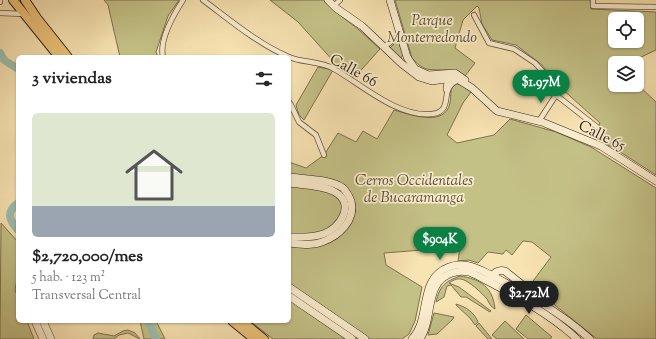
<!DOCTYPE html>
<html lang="es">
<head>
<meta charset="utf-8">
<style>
  body { margin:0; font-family:"Sorts Mill Goudy",serif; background:#f2f2f2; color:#222; height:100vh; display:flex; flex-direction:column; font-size:15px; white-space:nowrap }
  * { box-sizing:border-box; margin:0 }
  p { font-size:13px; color:#767676 }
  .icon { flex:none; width:22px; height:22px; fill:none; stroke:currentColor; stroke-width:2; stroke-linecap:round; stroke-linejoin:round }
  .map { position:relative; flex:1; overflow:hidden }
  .details { position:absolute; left:16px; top:55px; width:275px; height:268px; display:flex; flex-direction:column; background:#fff; border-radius:6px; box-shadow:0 1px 3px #0004 }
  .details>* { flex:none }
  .controls { position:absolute; left:608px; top:12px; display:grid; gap:8px }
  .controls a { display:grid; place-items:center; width:36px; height:36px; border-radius:6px; background:#fff; box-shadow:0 1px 3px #0004; font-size:20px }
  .price { position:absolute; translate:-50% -34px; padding:0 9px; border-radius:14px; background:#0b8043; color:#fff; font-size:13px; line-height:26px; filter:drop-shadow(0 1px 2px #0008) }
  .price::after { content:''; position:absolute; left:50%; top:24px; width:12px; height:9px; margin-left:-6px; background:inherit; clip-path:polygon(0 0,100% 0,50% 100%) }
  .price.active { background:#222; color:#fff }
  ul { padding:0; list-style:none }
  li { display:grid; align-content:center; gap:8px; height:212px; padding:0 16px }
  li+li { border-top:1px solid #e0e0e0 }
  li span { display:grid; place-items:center; height:124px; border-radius:6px; color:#555 }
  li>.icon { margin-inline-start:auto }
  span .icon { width:72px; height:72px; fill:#fffc; stroke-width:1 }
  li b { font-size:17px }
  h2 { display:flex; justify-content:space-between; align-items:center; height:48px; padding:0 16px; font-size:17px }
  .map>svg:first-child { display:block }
  .green { fill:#c4c187; stroke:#7d7252; fill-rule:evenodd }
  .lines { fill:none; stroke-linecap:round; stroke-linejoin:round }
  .river { stroke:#9dbeb0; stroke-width:8 }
  .street-casing { stroke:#665342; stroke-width:6 }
  .secondary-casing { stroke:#36231c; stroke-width:8 }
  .highway-casing { stroke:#36231c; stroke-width:10 }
  .street { stroke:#faedcd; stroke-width:4.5 }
  .secondary { stroke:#faedcd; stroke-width:7 }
  .highway { stroke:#ecc279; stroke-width:8 }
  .labels { text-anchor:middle; stroke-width:3.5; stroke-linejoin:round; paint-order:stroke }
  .park-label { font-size:15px; font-style:italic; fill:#5a4a37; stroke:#faedcd }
  .street-label { font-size:15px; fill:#36231c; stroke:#faedcd }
</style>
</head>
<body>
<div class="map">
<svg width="656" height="339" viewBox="0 0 656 339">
  <rect width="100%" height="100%" fill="#f8e3b2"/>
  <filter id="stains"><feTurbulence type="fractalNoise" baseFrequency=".005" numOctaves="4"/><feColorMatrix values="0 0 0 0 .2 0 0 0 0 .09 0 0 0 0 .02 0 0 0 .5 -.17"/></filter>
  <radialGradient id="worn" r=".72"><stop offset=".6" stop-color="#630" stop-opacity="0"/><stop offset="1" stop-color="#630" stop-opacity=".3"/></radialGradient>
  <!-- green -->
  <g class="green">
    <polygon points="104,0 179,0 168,16 156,52 158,57 120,57 108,5"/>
    <polygon points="270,0 324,0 332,9 358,29 380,49 354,78 336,64 298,22"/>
    <path d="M 395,0 L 590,0 L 591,9 L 656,12 L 656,50 L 637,59 L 625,61 L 624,63 L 615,63 L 615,85 L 637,85 L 637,84 L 656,102 L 656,175 L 614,148 L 593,138 L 600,123 L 561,88 L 542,65 L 516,45 L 492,40 L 482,24 L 479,8 L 477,6 L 463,20 L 455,48 L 475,63 L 465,76 C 460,74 453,71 447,70 C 430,69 425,73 412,58 ZM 615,19 L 637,19 L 637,41 L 615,41 Z"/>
    <polygon points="398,40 403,55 400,59 390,48"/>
    <polygon points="318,67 333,70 304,120 299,115 296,105"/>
    <path d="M 457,84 L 462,85 L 471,92 L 463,103 L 447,135 L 457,143 L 494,135 L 510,119 L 556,132 L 591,147 L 656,188 L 656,339 L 597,339 L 530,285 L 551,257 L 532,242 L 523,241 L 512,255 L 506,250 L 503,254 L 488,252 L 478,263 L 469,260 L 458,261 L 460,247 L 384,253 L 386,265 L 422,287 L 415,321 L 409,334 L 402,339 L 273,339 L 250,321 L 289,321 L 289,162 L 306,168 L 324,155 L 338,133 L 356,142 L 363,131 L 377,139 L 394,110 C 409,114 445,128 450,103 C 452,95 448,88 457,84 Z"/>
    <polygon points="1,223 18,242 18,274 15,290 18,298 18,321 27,321 34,339 0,339"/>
    <path d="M 460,276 C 480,279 493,287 495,309 C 491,307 489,303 487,299 C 482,293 468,280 461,279 C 457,278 452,281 449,283 L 459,287 L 491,311 L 490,312 L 466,297 L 461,297 L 451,285 L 447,286 L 444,297 L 436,302 C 440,286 444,282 460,276 Z"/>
    <path d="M 456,304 C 466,307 474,312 478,322 L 475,325 L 470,318 L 456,305 Z"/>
    <polygon points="434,313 454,317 453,319 437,334 428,335"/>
    <polygon points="526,315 552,337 550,339 528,339 516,329"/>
    <polygon points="140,321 156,321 165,339 144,339"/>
    <polygon points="505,321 524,339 497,339 492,335"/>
    <polygon points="479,323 492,339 488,339 476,326"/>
    <polygon points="128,330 135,333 140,339 128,333 119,335 114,339 93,339 94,335 98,333 114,336 123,331"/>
  </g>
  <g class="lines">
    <!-- river -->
    <g class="river">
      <polyline points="0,53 4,60 18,69"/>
      <path d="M 18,203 C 6,212 9,220 18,230"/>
      <polyline points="148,321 156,339"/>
    </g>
    <defs>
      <g id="street">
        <path d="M 203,0 C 230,20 258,44 289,57 C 303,63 321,61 334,69 C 361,84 398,118 432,114 C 456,111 437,87 459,80"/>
        <polyline points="593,0 593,6 656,7"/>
        <polyline points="0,2 0,0"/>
        <polyline points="334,6 340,0"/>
        <polyline points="0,13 24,14"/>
        <polyline points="474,15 489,43 514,49 535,63 544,73 556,95 597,127"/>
        <polyline points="384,47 400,35"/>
        <path d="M 163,57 C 159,40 174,14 183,0"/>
        <polyline points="289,102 291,105 299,122 316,135 324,155"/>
        <polyline points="539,121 556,95"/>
      </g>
      <g id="secondary">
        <polyline points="328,0 336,8 362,26 402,64 419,77 432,81 452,78 459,80 472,88 497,111 542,122 601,146 656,181"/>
        <polyline points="390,0 407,57 415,69 428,75 455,73 465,80"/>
        <polyline points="445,76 448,81 447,89"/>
        <path d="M 289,177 C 304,179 331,179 343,188 C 346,191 349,196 351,201 C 356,220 339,236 322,242 C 312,246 300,244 289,243"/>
        <path d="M 289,183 C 304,185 322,185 335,192 C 356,204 340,229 323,234 C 312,238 301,237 289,237"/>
        <path d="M 490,278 C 493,273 499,269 505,271 L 539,298"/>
        <polyline points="289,287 365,339"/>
        <polyline points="289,296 352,339"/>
        <polyline points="35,321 43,339"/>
        <polyline points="43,321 51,339"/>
        <path d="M 412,339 C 432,318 417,279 449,267 C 462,262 473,266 485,272 C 522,291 559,311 590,339"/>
        <path d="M 420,339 C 434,318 424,282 452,273 C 461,270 469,271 476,275 C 512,294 548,312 577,339"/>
      </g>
      <g id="highway">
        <polyline points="13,0 59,57"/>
        <polyline points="25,0 37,18 68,57"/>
        <polyline points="232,321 254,339"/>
        <polyline points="242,321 264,339"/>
      </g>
    </defs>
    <!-- street casing -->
    <use href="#street" class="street-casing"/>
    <!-- secondary casing -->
    <use href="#secondary" class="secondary-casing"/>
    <!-- highway casing -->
    <use href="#highway" class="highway-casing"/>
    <!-- street -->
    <use href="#street" class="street"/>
    <!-- secondary -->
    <use href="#secondary" class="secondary"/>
    <!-- highway -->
    <use href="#highway" class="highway"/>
  </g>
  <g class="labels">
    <!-- park labels -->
    <g class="park-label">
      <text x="432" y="25">Parque<tspan x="432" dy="17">Monterredondo</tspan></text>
      <text x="414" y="185">Cerros Occidentales<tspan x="414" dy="17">de Bucaramanga</tspan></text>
    </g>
    <!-- street labels -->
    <g class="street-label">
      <text transform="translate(354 70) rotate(29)" y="5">Calle 66</text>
      <text transform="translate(602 135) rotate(26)" y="5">Calle 65</text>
    </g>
  </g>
  <rect width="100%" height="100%" filter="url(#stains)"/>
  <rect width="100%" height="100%" fill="url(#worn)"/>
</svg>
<div class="controls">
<a><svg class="icon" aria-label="locate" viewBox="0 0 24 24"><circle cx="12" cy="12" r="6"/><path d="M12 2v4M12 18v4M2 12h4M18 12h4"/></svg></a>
<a><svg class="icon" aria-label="layers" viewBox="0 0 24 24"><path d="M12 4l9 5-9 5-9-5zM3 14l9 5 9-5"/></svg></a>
</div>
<b class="price" style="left:541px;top:104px">$1.97M</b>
<b class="price" style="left:440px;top:261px">$904K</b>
<b class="price active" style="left:529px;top:315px">$2.72M</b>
<section class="details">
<h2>3 viviendas<svg class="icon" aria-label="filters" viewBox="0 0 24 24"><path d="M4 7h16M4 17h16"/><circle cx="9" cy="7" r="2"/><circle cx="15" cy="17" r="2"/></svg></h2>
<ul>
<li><span style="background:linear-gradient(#dfe7d0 75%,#9aa5b1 0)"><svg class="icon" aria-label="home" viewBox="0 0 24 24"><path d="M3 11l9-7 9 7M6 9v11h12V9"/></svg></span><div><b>$2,720,000/mes</b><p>5 hab. · 123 m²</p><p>Transversal Central</p></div></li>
</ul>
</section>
</div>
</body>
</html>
